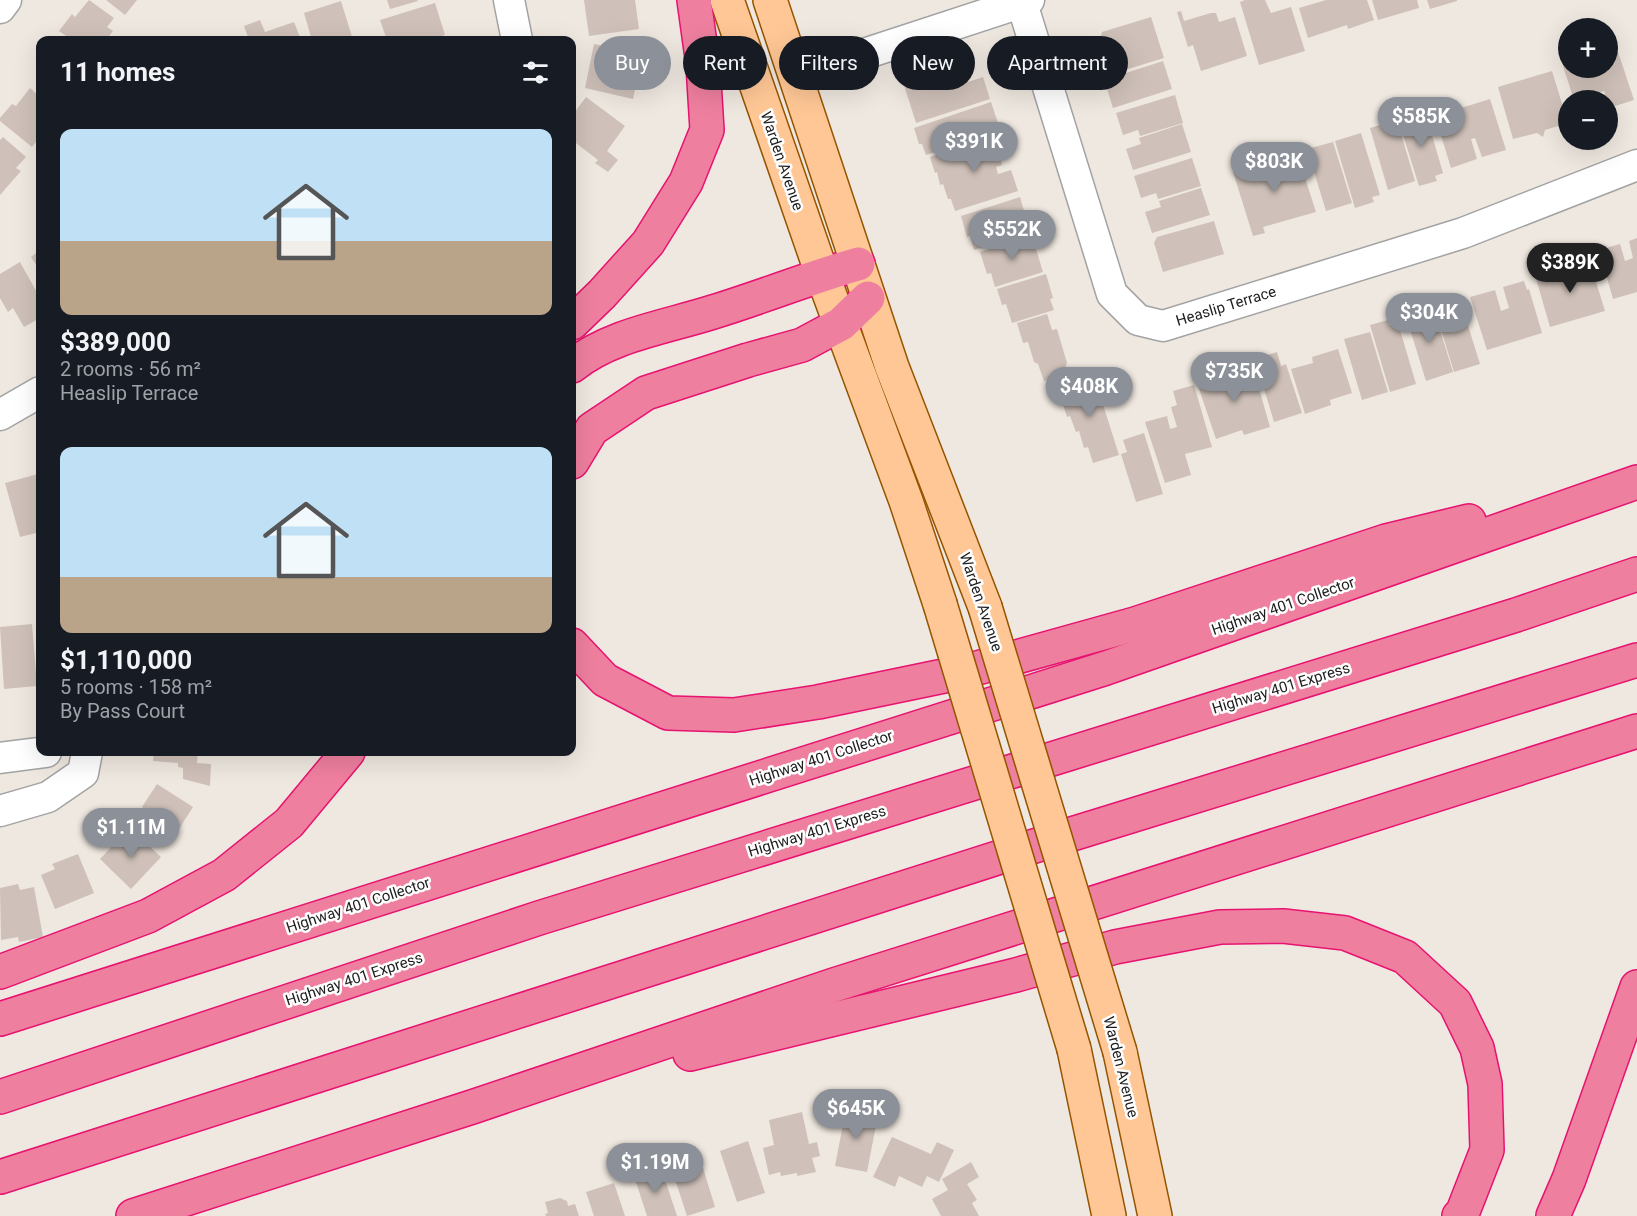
<!DOCTYPE html>
<html lang="en">
<head>
<meta charset="utf-8">
<style>
  body { margin:0; font-family:Roboto,sans-serif; background:#20242c; color:#f1f3f6; height:100vh; display:flex; flex-direction:column; font-size:22px; white-space:nowrap }
  * { box-sizing:border-box; margin:0 }
  p { font-size:20px; color:#9ea1a6 }
  .icon { flex:none; width:33px; height:33px; fill:none; stroke:currentColor; stroke-width:2; stroke-linecap:round; stroke-linejoin:round }
  .map { position:relative; flex:1; overflow:hidden }
  .drawer { position:absolute; left:36px; top:36px; width:540px; height:720px; display:flex; flex-direction:column; background:#171b24; border-radius:12px; box-shadow:0 6px 24px #0002 }
  .drawer>* { flex:none }
  .guide { position:absolute; left:594px; top:36px; width:570px; height:54px; display:flex; gap:12px }
  .fabs { position:absolute; left:1558px; top:18px; display:grid; gap:12px }
  .fabs a { display:grid; place-items:center; width:60px; height:60px; border-radius:50%; background:#171b24; box-shadow:0 6px 24px #0002; font-size:30px }
  .price { position:absolute; translate:-50% -51px; padding:0 14px; border-radius:21px; background:#8c9099; color:#fff; font-size:20px; line-height:39px; filter:drop-shadow(0 2px 3px #0008) }
  .price::after { content:''; position:absolute; left:50%; top:36px; width:18px; height:14px; margin-left:-9px; background:inherit; clip-path:polygon(0 0,100% 0,50% 100%) }
  .price.on { background:#222; color:#fff }
  ul { padding:0; list-style:none }
  li { display:grid; align-content:center; gap:12px; height:318px; padding:0 24px }
  li span { display:grid; place-items:center; height:186px; border-radius:12px; color:#555 }
  li>.icon { margin-inline-start:auto }
  span .icon { width:108px; height:108px; fill:#fffc; stroke-width:1 }
  li b { font-size:26px }
  h2 { display:flex; justify-content:space-between; align-items:center; height:72px; padding:0 24px; font-size:26px }
  .chip { padding:0 21px; border-radius:27px; background:#171b24; box-shadow:0 6px 24px #0002; font-size:21px; line-height:54px }
  .chip.on { background:#8c9099; color:#fff }
  .map>svg:first-child { display:block }
  .building { fill:#cfc1b9 }
  .lines { fill:none; stroke-linecap:round; stroke-linejoin:round }
  .minor-casing { stroke:#a3a3a3; stroke-width:33 }
  .major-casing { stroke:#945400; stroke-width:36 }
  .highway-casing { stroke:#e71370; stroke-width:36 }
  .minor { stroke:#fff; stroke-width:30 }
  .major { stroke:#ffc795; stroke-width:33 }
  .highway { stroke:#ef7f9f; stroke-width:33 }
  .major-bridge-casing { stroke:#945400; stroke-width:36; stroke-linecap:butt }
  .major-bridge { stroke:#ffc795; stroke-width:33 }
  .labels { text-anchor:middle; stroke-width:5; stroke-linejoin:round; paint-order:stroke }
  .street-label { font-size:15px; fill:#1c1c1c; stroke:#fff }
</style>
</head>
<body>
<div class="map">
<svg width="1637" height="1216" viewBox="0 0 1637 1216">
  <rect width="100%" height="100%" fill="#efe8e0"/>
  <!-- building -->
  <g class="building">
    <polygon points="89,0 114,18 107,27 113,31 106,40 72,40 59,31 72,14 75,17"/>
    <polygon points="106,0 137,0 125,15"/>
    <polygon points="387,0 417,0 418,1 390,9"/>
    <polygon points="584,0 635,0 639,29 589,36"/>
    <polygon points="1245,0 1265,0 1271,13 1291,7 1305,51 1259,65 1240,2"/>
    <polygon points="1326,0 1367,0 1374,20 1348,29 1347,25 1308,38 1299,8"/>
    <polygon points="1372,0 1417,0 1419,8 1378,20"/>
    <polygon points="1427,0 1457,0 1457,1 1430,9"/>
    <polygon points="341,1 353,40 312,40 304,13"/>
    <polygon points="435,3 445,35 429,40 387,40 380,20"/>
    <polygon points="1181,11 1184,21 1211,13 1216,13 1219,22 1235,17 1247,56 1201,71 1193,45 1188,47 1177,12"/>
    <polygon points="1151,17 1164,58 1115,73 1107,48 1104,46 1101,35 1102,32"/>
    <polygon points="260,20 265,32 294,22 301,40 249,40 244,26"/>
    <polygon points="594,44 643,54 633,99 585,88"/>
    <polygon points="1617,49 1634,100 1609,108 1604,91 1599,93 1601,100 1574,100 1563,66 1569,64 1569,68 1608,68 1608,52"/>
    <polygon points="1163,61 1172,89 1113,108 1106,86 1122,81 1120,75"/>
    <polygon points="954,69 959,71 961,77 966,76 968,82 983,77 990,99 916,123 904,85"/>
    <polygon points="1552,71 1568,123 1545,130 1543,137 1537,133 1513,139 1498,87"/>
    <polygon points="30,88 40,97 40,137 32,147 0,121 0,118 12,104 16,106"/>
    <polygon points="1175,95 1183,123 1140,136 1138,130 1123,135 1116,113"/>
    <polygon points="586,97 625,126 607,151 618,160 608,172 595,163 598,160 572,140 572,116"/>
    <polygon points="1490,99 1506,150 1482,157 1475,138 1471,139 1477,159 1451,168 1435,116"/>
    <polygon points="991,102 998,123 989,126 991,134 926,155 922,144 919,144 914,128"/>
    <polygon points="1425,111 1443,173 1435,176 1437,181 1419,186 1398,119"/>
    <polygon points="1397,120 1415,181 1388,190 1370,128"/>
    <polygon points="1182,124 1191,152 1133,170 1126,149 1141,144 1139,138"/>
    <polygon points="1361,133 1380,195 1372,197 1374,202 1355,208 1335,141"/>
    <polygon points="1001,134 1008,155 1000,157 1002,165 996,167 998,174 1011,170 1018,191 955,211 951,199 948,199 943,184 940,185 937,172 935,173 930,157"/>
    <polygon points="3,137 26,157 16,168 21,171 0,195 0,140"/>
    <polygon points="1333,142 1352,203 1326,211 1307,149"/>
    <polygon points="1297,153 1316,212 1263,227 1265,233 1253,236 1233,172"/>
    <polygon points="1192,158 1201,186 1158,199 1156,193 1141,198 1134,176"/>
    <polygon points="1201,188 1210,215 1152,233 1145,212 1161,207 1159,201"/>
    <polygon points="1020,197 1027,221 1024,222 1028,233 974,250 970,236 967,237 961,216"/>
    <polygon points="1214,221 1224,254 1163,272 1154,243 1157,237"/>
    <polygon points="1032,236 1043,272 995,287 991,273 987,274 980,252"/>
    <polygon points="1637,238 1637,292 1613,299 1599,250 1620,244 1625,261 1633,258 1629,241"/>
    <polygon points="40,250 40,271 31,257"/>
    <polygon points="1589,259 1605,311 1550,327 1535,275 1559,268 1564,285 1570,284 1565,266"/>
    <polygon points="20,262 40,298 40,318 24,327 13,308 8,312 0,298 0,274"/>
    <polygon points="1046,274 1053,298 1050,299 1054,310 1012,323 1006,304 1002,305 997,289"/>
    <polygon points="1524,281 1527,290 1529,289 1542,333 1487,350 1470,297 1495,290 1501,311 1509,308 1503,287"/>
    <polygon points="1461,303 1480,364 1454,372 1435,310"/>
    <polygon points="1433,307 1453,372 1426,381 1406,316"/>
    <polygon points="1047,314 1052,330 1057,329 1067,363 1062,376 1044,381 1038,364 1034,362 1028,342 1023,343 1017,323"/>
    <polygon points="1388,320 1389,325 1398,323 1416,384 1390,392 1370,325"/>
    <polygon points="1370,332 1388,392 1362,400 1344,339"/>
    <polygon points="1338,349 1352,393 1330,400 1331,405 1305,414 1291,369 1313,363 1312,357"/>
    <polygon points="1277,352 1281,366 1286,364 1302,413 1274,422 1255,359"/>
    <polygon points="1252,364 1270,427 1244,435 1242,430 1216,439 1195,377 1217,370 1221,384 1227,382 1228,386 1234,384 1230,371"/>
    <polygon points="1068,374 1094,385 1092,391 1098,389 1119,455 1093,463 1088,447 1084,448 1079,431 1076,432 1070,416 1067,417 1062,401 1057,398"/>
    <polygon points="1194,385 1212,447 1185,454 1191,475 1165,483 1145,422 1167,416 1170,429 1177,427 1171,407 1177,405 1173,391"/>
    <polygon points="1144,433 1163,494 1136,502 1121,454 1127,452 1123,440"/>
    <polygon points="38,474 40,483 40,532 20,537 5,483"/>
    <polygon points="32,624 37,686 4,689 0,627"/>
    <polygon points="154,752 198,752 197,763 211,764 210,786 183,779 183,768 178,767 178,763 153,761"/>
    <polygon points="157,784 193,807 170,843 139,824 147,811 142,807"/>
    <polygon points="133,831 161,857 131,889 100,859 120,838 123,842"/>
    <polygon points="78,854 94,893 55,909 41,875 55,869 52,864"/>
    <polygon points="18,884 20,890 34,887 43,937 19,942 18,937 1,940 0,888"/>
    <polygon points="846,1109 878,1115 867,1172 835,1166"/>
    <polygon points="802,1112 809,1144 817,1142 820,1156 812,1158 816,1172 797,1176 797,1173 781,1176 780,1172 769,1175 763,1148 774,1145 769,1120"/>
    <polygon points="892,1137 931,1154 937,1142 954,1150 939,1182 927,1176 922,1187 899,1176 895,1187 873,1177"/>
    <polygon points="748,1141 765,1193 737,1202 720,1151"/>
    <polygon points="699,1155 715,1207 687,1216 670,1164"/>
    <polygon points="971,1162 979,1177 967,1184 977,1200 972,1203 979,1216 941,1216 932,1199 948,1190 942,1179"/>
    <polygon points="661,1167 677,1216 647,1216 634,1176"/>
    <polygon points="614,1183 625,1216 594,1216 586,1192"/>
    <polygon points="560,1198 567,1201 568,1206 575,1204 579,1216 546,1216 545,1214 548,1213 545,1202"/>
  </g>
  <g class="lines">
    <defs>
      <g id="minor">
        <polyline points="509,0 517,40"/>
        <polyline points="1021,0 1112,294 1138,320 1163,326 1463,233 1637,165"/>
        <polyline points="0,8 6,0"/>
        <polyline points="861,55 1029,0"/>
        <polyline points="0,415 40,392"/>
        <polyline points="0,758 46,752"/>
        <polyline points="0,811 48,797 83,773 87,752"/>
      </g>
      <g id="major">
        <polyline points="727,0 822,274 906,501 940,604"/>
        <polyline points="770,0 892,367 985,607"/>
        <polyline points="1074,1049 1109,1216"/>
        <polyline points="1120,1052 1155,1216"/>
      </g>
      <g id="highway">
        <polyline points="572,323 602,294 648,243 686,182 707,130 703,65 694,0"/>
        <path d="M 572,366 C 610,335 666,327 713,312 C 762,297 809,278 858,264"/>
        <polyline points="572,462 592,429 646,393 748,360 802,345 841,324 868,298"/>
        <polyline points="572,645 605,680 668,713 734,715 818,702 963,672 1135,624 1386,541 1469,521"/>
        <polyline points="0,972 148,916 224,875 289,823 348,752"/>
        <polyline points="0,1019 1106,668 1637,482"/>
        <polyline points="690,1054 1016,975 1115,947 1220,927 1283,926 1345,933 1405,957 1455,1003 1477,1048 1485,1084 1487,1150 1462,1214 1459,1216"/>
        <polyline points="0,1097 539,918 1516,615 1637,574"/>
        <polyline points="0,1177 1072,834 1637,660"/>
        <polyline points="133,1216 472,1107 834,985 1637,731"/>
        <polyline points="1553,1216 1569,1179 1637,987"/>
      </g>
    </defs>
    <!-- minor casing -->
    <use href="#minor" class="minor-casing"/>
    <!-- major casing -->
    <use href="#major" class="major-casing"/>
    <!-- highway casing -->
    <use href="#highway" class="highway-casing"/>
    <!-- minor -->
    <use href="#minor" class="minor"/>
    <!-- major -->
    <use href="#major" class="major"/>
    <!-- highway -->
    <use href="#highway" class="highway"/>
    <defs>
      <g id="major-bridge">
        <polyline points="940,604 1074,1049"/>
        <polyline points="985,607 1120,1052"/>
      </g>
    </defs>
    <!-- major-bridge casing -->
    <use href="#major-bridge" class="major-bridge-casing"/>
    <!-- major-bridge -->
    <use href="#major-bridge" class="major-bridge"/>
  </g>
  <g class="labels">
    <!-- street labels -->
    <g class="street-label">
      <text transform="translate(782 161) rotate(71)" y="5">Warden Avenue</text>
      <text transform="translate(1226 306) rotate(-17)" y="5">Heaslip Terrace</text>
      <text transform="translate(981 602) rotate(71)" y="5">Warden Avenue</text>
      <text transform="translate(1283 606) rotate(-19)" y="5">Highway 401 Collector</text>
      <text transform="translate(1281 688) rotate(-17)" y="5">Highway 401 Express</text>
      <text transform="translate(821 758) rotate(-18)" y="5">Highway 401 Collector</text>
      <text transform="translate(817 831) rotate(-17)" y="5">Highway 401 Express</text>
      <text transform="translate(358 905) rotate(-18)" y="5">Highway 401 Collector</text>
      <text transform="translate(354 979) rotate(-18)" y="5">Highway 401 Express</text>
      <text transform="translate(1121 1067) rotate(76)" y="5">Warden Avenue</text>
    </g>
  </g>
</svg>
<div class="fabs">
<a>+</a>
<a>−</a>
</div>
<b class="price" style="left:1421px;top:148px">$585K</b>
<b class="price" style="left:974px;top:173px">$391K</b>
<b class="price" style="left:1274px;top:193px">$803K</b>
<b class="price" style="left:1012px;top:261px">$552K</b>
<b class="price on" style="left:1570px;top:294px">$389K</b>
<b class="price" style="left:1429px;top:344px">$304K</b>
<b class="price" style="left:1234px;top:403px">$735K</b>
<b class="price" style="left:1089px;top:418px">$408K</b>
<b class="price" style="left:131px;top:859px">$1.11M</b>
<b class="price" style="left:856px;top:1140px">$645K</b>
<b class="price" style="left:655px;top:1194px">$1.19M</b>
<div class="guide">
<a class="chip on">Buy</a>
<a class="chip">Rent</a>
<a class="chip">Filters</a>
<a class="chip">New</a>
<a class="chip">Apartment</a>
</div>
<section class="drawer">
<h2>11 homes<svg class="icon" aria-label="filters" viewBox="0 0 24 24"><path d="M4 7h16M4 17h16"/><circle cx="9" cy="7" r="2"/><circle cx="15" cy="17" r="2"/></svg></h2>
<ul>
<li><span style="background:linear-gradient(#bfe0f5 60%,#b9a48a 0)"><svg class="icon" aria-label="home" viewBox="0 0 24 24"><path d="M3 11l9-7 9 7M6 9v11h12V9"/></svg></span><div><b>$389,000</b><p>2 rooms · 56 m²</p><p>Heaslip Terrace</p></div></li>
<li><span style="background:linear-gradient(#bfe0f5 70%,#b9a48a 0)"><svg class="icon" aria-label="home" viewBox="0 0 24 24"><path d="M3 11l9-7 9 7M6 9v11h12V9"/></svg></span><div><b>$1,110,000</b><p>5 rooms · 158 m²</p><p>By Pass Court</p></div></li>
</ul>
</section>
</div>
</body>
</html>
